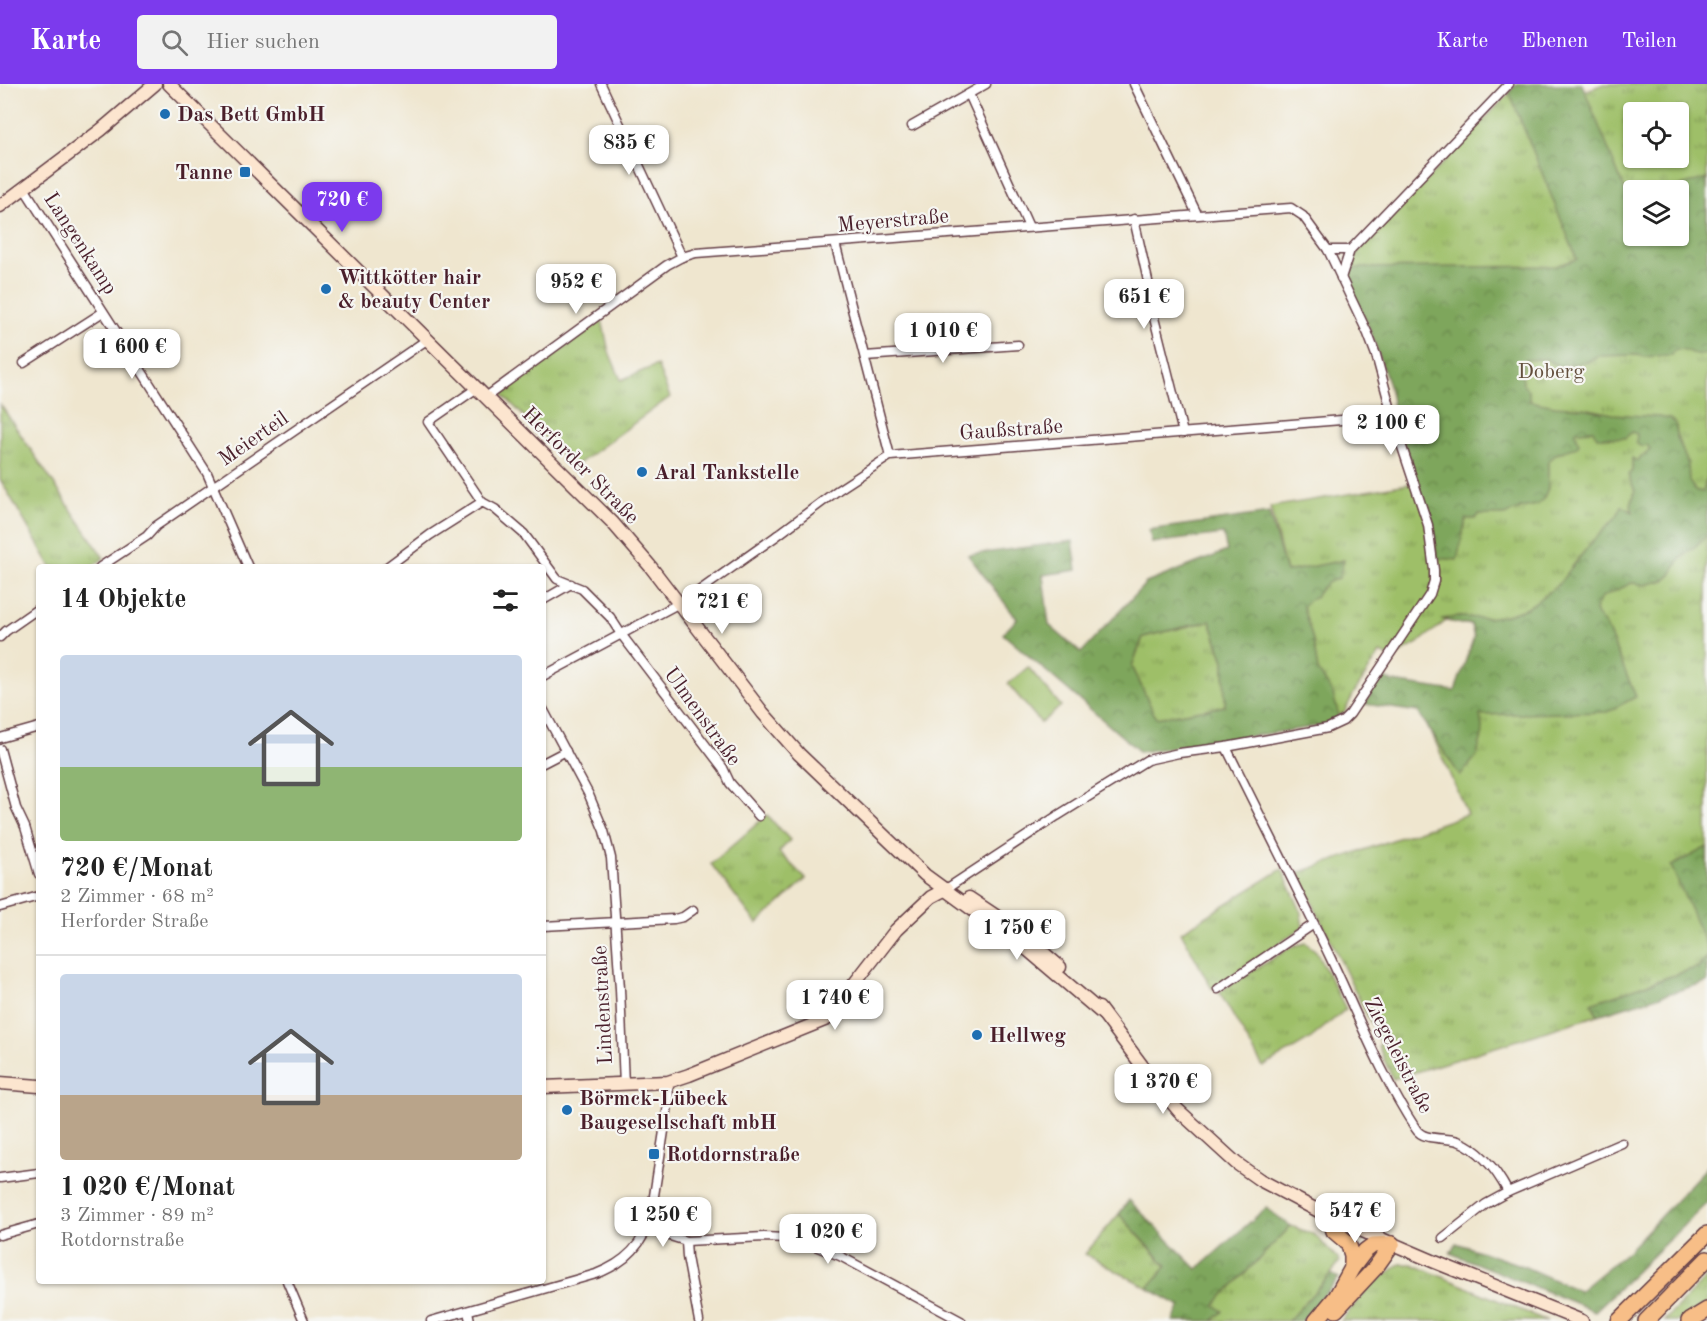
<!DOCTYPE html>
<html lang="de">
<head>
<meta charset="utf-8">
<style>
  body { margin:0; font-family:"Old Standard TT",serif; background:#f2f2f2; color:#222; height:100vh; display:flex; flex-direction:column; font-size:22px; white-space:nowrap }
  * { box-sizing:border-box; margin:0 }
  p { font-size:20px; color:#767676 }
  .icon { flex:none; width:33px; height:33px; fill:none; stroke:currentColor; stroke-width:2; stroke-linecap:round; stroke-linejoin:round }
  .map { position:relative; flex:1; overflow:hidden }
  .panel { position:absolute; left:36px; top:480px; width:510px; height:720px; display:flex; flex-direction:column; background:#fff; border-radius:6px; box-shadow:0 2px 4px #0004 }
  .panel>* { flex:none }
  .controls { position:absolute; left:1623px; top:18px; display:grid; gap:12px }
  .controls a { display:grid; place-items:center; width:66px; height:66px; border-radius:6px; background:#fff; box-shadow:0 2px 4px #0004; font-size:30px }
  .price { position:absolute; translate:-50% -51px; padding:0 14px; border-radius:12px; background:#fff; color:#222; font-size:20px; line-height:39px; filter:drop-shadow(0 2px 3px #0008) }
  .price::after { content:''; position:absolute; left:50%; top:36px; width:18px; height:14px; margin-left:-9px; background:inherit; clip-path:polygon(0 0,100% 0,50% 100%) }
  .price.selected { background:#7c3aed; color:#fff }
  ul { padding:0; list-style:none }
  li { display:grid; align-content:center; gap:12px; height:318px; padding:0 24px }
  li+li { border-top:2px solid #e0e0e0 }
  li span { display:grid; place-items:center; height:186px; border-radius:6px; color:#555 }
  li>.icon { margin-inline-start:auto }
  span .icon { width:108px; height:108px; fill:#fffc; stroke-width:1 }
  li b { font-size:26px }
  h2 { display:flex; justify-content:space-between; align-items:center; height:72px; padding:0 24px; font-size:26px }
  header { display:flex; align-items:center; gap:36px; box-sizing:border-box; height:84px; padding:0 30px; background:#7c3aed; color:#fff }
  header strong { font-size:28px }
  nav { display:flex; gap:33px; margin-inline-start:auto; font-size:21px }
  .search { width:420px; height:54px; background:#f2f2f2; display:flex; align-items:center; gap:15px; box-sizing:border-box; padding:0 21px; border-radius:6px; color:#767676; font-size:22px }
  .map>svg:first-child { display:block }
  .grass { fill:url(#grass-tufts); stroke:#746f4a; stroke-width:1.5; fill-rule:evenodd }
  .forest { fill:url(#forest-crowns); stroke:#646244; stroke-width:1.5; fill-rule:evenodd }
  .garden { fill:#9ebf68; stroke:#746f4a; stroke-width:1.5 }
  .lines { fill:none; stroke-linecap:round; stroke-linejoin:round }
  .street-casing { stroke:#633d44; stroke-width:11 }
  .secondary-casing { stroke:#633d44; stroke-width:15 }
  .highway-casing { stroke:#633d44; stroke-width:18 }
  .street { stroke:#fff; stroke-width:8 }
  .secondary { stroke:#fce5cf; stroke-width:12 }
  .highway { stroke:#f7be87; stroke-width:15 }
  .poi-dot { fill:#1f6fb2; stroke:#f6f6f2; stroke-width:2 }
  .labels { text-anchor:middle; stroke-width:4.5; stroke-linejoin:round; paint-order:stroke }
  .poi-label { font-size:21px; font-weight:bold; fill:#4a1f2b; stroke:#f6f6f2; text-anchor:start }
  .street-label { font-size:21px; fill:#4a1f2b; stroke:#f6f6f2 }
  .park-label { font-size:21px; fill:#634f3d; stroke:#f6f6f2 }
</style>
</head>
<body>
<header>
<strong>Karte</strong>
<div class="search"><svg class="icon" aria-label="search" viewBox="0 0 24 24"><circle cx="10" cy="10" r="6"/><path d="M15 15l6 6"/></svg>Hier suchen</div>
<nav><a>Karte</a><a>Ebenen</a><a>Teilen</a></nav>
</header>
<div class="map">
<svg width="1707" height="1237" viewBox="0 0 1707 1237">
  <defs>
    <pattern id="grass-tufts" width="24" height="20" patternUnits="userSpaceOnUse" patternTransform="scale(1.5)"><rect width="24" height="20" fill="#9ebf68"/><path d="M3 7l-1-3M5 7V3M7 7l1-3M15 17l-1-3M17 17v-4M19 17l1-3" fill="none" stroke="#839b56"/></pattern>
    <pattern id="forest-crowns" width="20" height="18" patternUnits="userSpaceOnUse" patternTransform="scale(1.5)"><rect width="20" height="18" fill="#7ea65c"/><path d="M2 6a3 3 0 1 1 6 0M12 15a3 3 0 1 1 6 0" fill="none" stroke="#69874c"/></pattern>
  </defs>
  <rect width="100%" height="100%" fill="#f6f6f2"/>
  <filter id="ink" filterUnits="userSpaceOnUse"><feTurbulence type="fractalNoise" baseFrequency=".0167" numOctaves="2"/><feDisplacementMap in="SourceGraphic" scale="12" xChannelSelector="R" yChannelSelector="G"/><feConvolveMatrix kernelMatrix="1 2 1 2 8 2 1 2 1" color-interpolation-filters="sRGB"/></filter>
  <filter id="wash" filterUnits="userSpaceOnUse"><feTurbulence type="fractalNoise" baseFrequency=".008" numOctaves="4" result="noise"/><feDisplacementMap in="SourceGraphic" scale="24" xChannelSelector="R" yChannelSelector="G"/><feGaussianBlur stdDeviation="1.35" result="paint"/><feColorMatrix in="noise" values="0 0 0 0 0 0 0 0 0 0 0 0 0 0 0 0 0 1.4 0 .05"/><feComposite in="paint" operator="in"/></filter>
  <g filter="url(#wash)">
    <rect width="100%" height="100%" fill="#efe6cf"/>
    <!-- grass -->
    <g class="grass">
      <path d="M 1518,0 L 1579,9 L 1604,0 L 1707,0 L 1707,883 L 1593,922 L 1598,931 L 1393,995 L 1378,962 L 1381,960 L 1298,789 L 1467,730 L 1423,629 L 1455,608 L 1474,553 L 1471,541 L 1446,537 L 1418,559 L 1392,574 L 1380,569 L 1354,609 L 1344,629 L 1323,639 L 1270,423 L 1420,398 L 1401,330 L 1370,246 L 1351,204 L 1348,192 L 1357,169 ZM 1634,28 L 1678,28 L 1678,74 L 1634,74 ZM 1634,106 L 1678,106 L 1678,152 L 1634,152 Z"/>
      <polygon points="602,236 609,268 621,296 657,281 670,313 574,383 503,311 505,306"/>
      <polygon points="0,320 104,474 91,483 51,483 0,395"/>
      <polygon points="1210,537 1224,577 1225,622 1156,634 1132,582 1143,553"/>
      <polygon points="767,731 790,756 779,768 806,795 757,840 711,780"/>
      <polygon points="1282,785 1300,825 1303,843 1212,905 1181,848"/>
      <polygon points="1306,859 1316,867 1346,925 1310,955 1263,983 1219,908 1293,862"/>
      <polygon points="1119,1130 1167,1183 1148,1204 1085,1170"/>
      <polygon points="1291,1142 1315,1151 1340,1177 1331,1190 1288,1237 1213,1237 1222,1227 1213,1221"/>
      <polygon points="1400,1180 1412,1180 1547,1237 1341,1237 1368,1204"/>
      <polygon points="1707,1193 1707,1220 1679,1237 1664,1237"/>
    </g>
    <!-- forest -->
    <g class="forest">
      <path d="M 1517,0 L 1582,0 L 1630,119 L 1633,118 L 1634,152 L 1678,152 L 1678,106 L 1669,106 L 1707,94 L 1707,269 C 1704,269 1700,271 1697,270 C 1685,270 1689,262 1673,267 L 1671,271 L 1644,273 L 1638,271 L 1597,272 L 1587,278 L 1559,282 L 1546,275 L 1525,276 L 1522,288 L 1523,300 C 1529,305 1530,310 1529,317 L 1555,322 L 1584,324 L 1613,330 L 1658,333 L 1670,335 L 1676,340 L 1677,353 L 1688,380 L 1689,397 L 1695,406 L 1703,408 L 1707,393 L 1707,452 L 1680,475 L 1671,491 L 1665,496 L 1645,501 L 1632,499 L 1602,513 L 1597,521 L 1595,526 L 1597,531 L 1606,542 L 1636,613 L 1607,628 L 1480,631 L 1483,649 L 1476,673 L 1460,692 L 1418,628 L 1365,620 L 1381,592 L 1393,598 L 1455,607 L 1474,553 L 1471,540 L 1460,540 L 1441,535 L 1458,533 L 1484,534 L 1505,532 L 1527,524 L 1558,501 L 1590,460 L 1617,432 L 1622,422 L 1633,428 L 1631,421 L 1635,407 L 1628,391 L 1632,387 L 1632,374 L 1637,377 L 1650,365 L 1647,361 L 1640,362 L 1636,359 L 1637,350 L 1632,348 L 1625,354 L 1597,353 L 1593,346 L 1577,347 L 1575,349 L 1579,359 L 1577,363 L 1558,369 L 1548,377 L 1548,404 L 1543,416 L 1537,421 L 1522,424 L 1505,431 L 1479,431 L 1475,435 L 1466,435 L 1457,476 L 1438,474 L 1432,446 L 1395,332 L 1388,298 L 1370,246 L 1351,204 L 1348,192 L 1350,184 L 1556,182 L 1577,175 L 1509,8 Z"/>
      <path d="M 1269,429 L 1286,488 L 1344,476 L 1339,494 C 1327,498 1321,502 1315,514 L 1307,517 L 1303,523 L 1313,556 L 1318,586 L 1333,610 L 1339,632 L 1327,641 L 1140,668 L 1003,550 L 1017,535 L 968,471 L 1073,457 L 1077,486 L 1043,491 L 1049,541 L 1081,569 L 1146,499 L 1227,467 L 1223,450 L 1152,459 L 1149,446 ZM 1210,537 L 1224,577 L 1225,622 L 1156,634 L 1132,582 L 1143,553 Z"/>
      <polygon points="1707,763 1707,863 1671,782"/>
      <polygon points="1707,874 1707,898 1598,931 1591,919 1698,883"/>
      <polygon points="1707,1083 1707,1119 1595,1227 1450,1169 1456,1159 1523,1182 1579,1207 1628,1167"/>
      <polygon points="1129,1116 1197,1185 1266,1124 1291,1142 1214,1221 1223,1227 1213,1237 1173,1237 1180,1222 1148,1204 1167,1182 1119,1130"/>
      <polygon points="1331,1190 1339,1194 1302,1237 1288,1237"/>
    </g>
    <!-- garden -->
    <polygon class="garden" points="1028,583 1061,622 1041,639 1008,600"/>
  </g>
  <g filter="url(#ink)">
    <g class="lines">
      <defs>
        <g id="street">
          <polyline points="601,0 682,173"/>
          <polyline points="1134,0 1197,130"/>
          <polyline points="969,10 1029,143"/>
          <polyline points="912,42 986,0"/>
          <polyline points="24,104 207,389 248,483"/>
          <polyline points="1134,135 1148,197 1148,210 1183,349"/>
          <polyline points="835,159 890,372"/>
          <polyline points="1328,166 1350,166"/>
          <polyline points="1341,194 1350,166 1509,0"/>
          <polyline points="865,272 1018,261"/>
          <polyline points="24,279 103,228"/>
          <polyline points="477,304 428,338 482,418"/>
          <polyline points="486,313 667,181 682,173 696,169 1291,124 1303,132 1328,166 1368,250 1376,271 1397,348 1428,441 1434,486 1434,497 1430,510 1350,630 1343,637 1328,644 1226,663 1179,669 1147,676 1057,732 946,805"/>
          <polyline points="100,483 147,452 156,442 428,255"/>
          <polyline points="387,483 430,451 482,418 495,425 524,450 557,495 582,505 610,533 621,550 723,684 730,699 759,732"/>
          <polyline points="543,516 571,500"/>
          <polyline points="0,553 6,547 39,524"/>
          <polyline points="543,592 689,514 775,453 838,406 890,372 1392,332"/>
          <polyline points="543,625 589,711 604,747 611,774 620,905 624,1001"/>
          <polyline points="0,654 39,643"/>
          <path d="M 1226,663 C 1261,734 1297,804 1331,875 C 1358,932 1381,992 1416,1045 C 1423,1057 1446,1053 1458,1057 C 1481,1066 1497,1087 1508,1108"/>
          <polyline points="0,665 16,724 25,743 39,790"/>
          <polyline points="543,679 566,667"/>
          <polyline points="0,823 39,812"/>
          <polyline points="543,842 674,835 683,833 693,826"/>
          <polyline points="1218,905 1314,840"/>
          <polyline points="0,1094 39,1089"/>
          <polyline points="648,1145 686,1157 764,1153 785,1154 805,1158 840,1172 961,1237"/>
          <polyline points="0,1151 39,1140"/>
          <polyline points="1443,1154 1486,1120 1508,1108 1622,1059"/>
          <polyline points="686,1157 687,1173 699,1237"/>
          <polyline points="287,1197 304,1237"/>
          <polyline points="468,1227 470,1237"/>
          <path d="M 431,1237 L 596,1190 C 625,1179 644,1161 651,1131 L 669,1015 L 668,998"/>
        </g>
        <g id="secondary">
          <polyline points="169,0 612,438 650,482 763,629 799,670 925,791 1029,867 1103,930"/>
          <polyline points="0,122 101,46 155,0"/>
          <polyline points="969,814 1017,846 1060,883"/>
          <polyline points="1099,924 1152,995 1178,1026 1236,1079 1260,1096 1330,1133 1435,1178 1582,1237"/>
          <polyline points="0,999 39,1002"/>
          <polyline points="543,1003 668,998 689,991 827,935 896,846 931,813 946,805"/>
        </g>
        <g id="highway">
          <polyline points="1330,1133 1334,1147 1348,1159 1352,1171 1352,1184"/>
          <polyline points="1336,1226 1375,1184 1392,1160"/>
          <polyline points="1316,1237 1336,1213 1352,1184 1365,1167 1373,1161 1392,1160"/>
          <polyline points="1619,1237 1707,1150"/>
          <polyline points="1646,1237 1707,1175"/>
          <polyline points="1689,1237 1707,1226"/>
        </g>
      </defs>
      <!-- street casing -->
      <use href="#street" class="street-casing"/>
      <!-- secondary casing -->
      <use href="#secondary" class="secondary-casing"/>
      <!-- highway casing -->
      <use href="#highway" class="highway-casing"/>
      <!-- street -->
      <use href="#street" class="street"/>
      <!-- secondary -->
      <use href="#secondary" class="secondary"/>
      <!-- highway -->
      <use href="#highway" class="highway"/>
    </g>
  </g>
  <!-- markers -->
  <g class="poi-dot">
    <circle cx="165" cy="30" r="6"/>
    <rect x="239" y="82" width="12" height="12" rx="3"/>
    <circle cx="326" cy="205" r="6"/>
    <circle cx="642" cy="388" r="6"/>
    <circle cx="977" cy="951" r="6"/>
    <circle cx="567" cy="1026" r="6"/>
    <rect x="648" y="1064" width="12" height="12" rx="3"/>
  </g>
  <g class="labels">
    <!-- poi labels -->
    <g class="poi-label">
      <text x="177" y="37">Das Bett GmbH</text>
      <text x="233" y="95" text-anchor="end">Tanne</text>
      <text x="338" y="200">Wittkötter hair<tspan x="338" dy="24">&amp; beauty Center</tspan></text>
      <text x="654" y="395">Aral Tankstelle</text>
      <text x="989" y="958">Hellweg</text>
      <text x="579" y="1021">Börmck-Lübeck<tspan x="579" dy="24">Baugesellschaft mbH</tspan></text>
      <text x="666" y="1077">Rotdornstraße</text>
    </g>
    <!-- street labels -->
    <g class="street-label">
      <text transform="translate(893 136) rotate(-5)" y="7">Meyerstraße</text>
      <text transform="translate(81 159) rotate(57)" y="7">Langenkamp</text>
      <text transform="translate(1011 345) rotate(-4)" y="7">Gaußstraße</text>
      <text transform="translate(253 354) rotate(-35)" y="7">Meierteil</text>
      <text transform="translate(581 381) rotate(45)" y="7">Herforder Straße</text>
      <text transform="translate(703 632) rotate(54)" y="7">Ulmenstraße</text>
      <text transform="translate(602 921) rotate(-93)" y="7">Lindenstraße</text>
      <text transform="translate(1399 971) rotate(63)" y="7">Ziegeleistraße</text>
    </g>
    <!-- park labels -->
    <g class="park-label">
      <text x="1551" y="294">Doberg</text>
    </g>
  </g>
</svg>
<div class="controls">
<a><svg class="icon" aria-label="locate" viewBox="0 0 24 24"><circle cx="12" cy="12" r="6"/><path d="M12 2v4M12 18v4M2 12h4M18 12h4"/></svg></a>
<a><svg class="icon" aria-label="layers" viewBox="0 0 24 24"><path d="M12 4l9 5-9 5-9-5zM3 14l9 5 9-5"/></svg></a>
</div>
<b class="price" style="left:629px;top:92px">835 €</b>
<b class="price selected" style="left:342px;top:149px">720 €</b>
<b class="price" style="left:576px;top:231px">952 €</b>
<b class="price" style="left:1144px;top:246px">651 €</b>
<b class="price" style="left:943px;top:280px">1 010 €</b>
<b class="price" style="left:132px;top:296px">1 600 €</b>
<b class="price" style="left:1391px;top:372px">2 100 €</b>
<b class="price" style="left:722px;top:551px">721 €</b>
<b class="price" style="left:1017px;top:877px">1 750 €</b>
<b class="price" style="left:835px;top:947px">1 740 €</b>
<b class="price" style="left:1163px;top:1031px">1 370 €</b>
<b class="price" style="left:1355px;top:1160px">547 €</b>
<b class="price" style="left:663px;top:1164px">1 250 €</b>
<b class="price" style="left:828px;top:1181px">1 020 €</b>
<section class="panel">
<h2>14 Objekte<svg class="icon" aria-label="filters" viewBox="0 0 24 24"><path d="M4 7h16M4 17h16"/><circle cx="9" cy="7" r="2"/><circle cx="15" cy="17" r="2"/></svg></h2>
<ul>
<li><span style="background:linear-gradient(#c9d6e8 60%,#8fb573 0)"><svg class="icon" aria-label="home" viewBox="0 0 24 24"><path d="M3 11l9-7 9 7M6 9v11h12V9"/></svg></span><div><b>720 €/Monat</b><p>2 Zimmer · 68 m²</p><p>Herforder Straße</p></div></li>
<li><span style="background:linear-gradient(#c9d6e8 65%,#b9a48a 0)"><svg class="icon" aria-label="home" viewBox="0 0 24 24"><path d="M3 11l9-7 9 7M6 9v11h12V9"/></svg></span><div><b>1 020 €/Monat</b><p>3 Zimmer · 89 m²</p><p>Rotdornstraße</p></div></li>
</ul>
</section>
</div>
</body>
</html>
